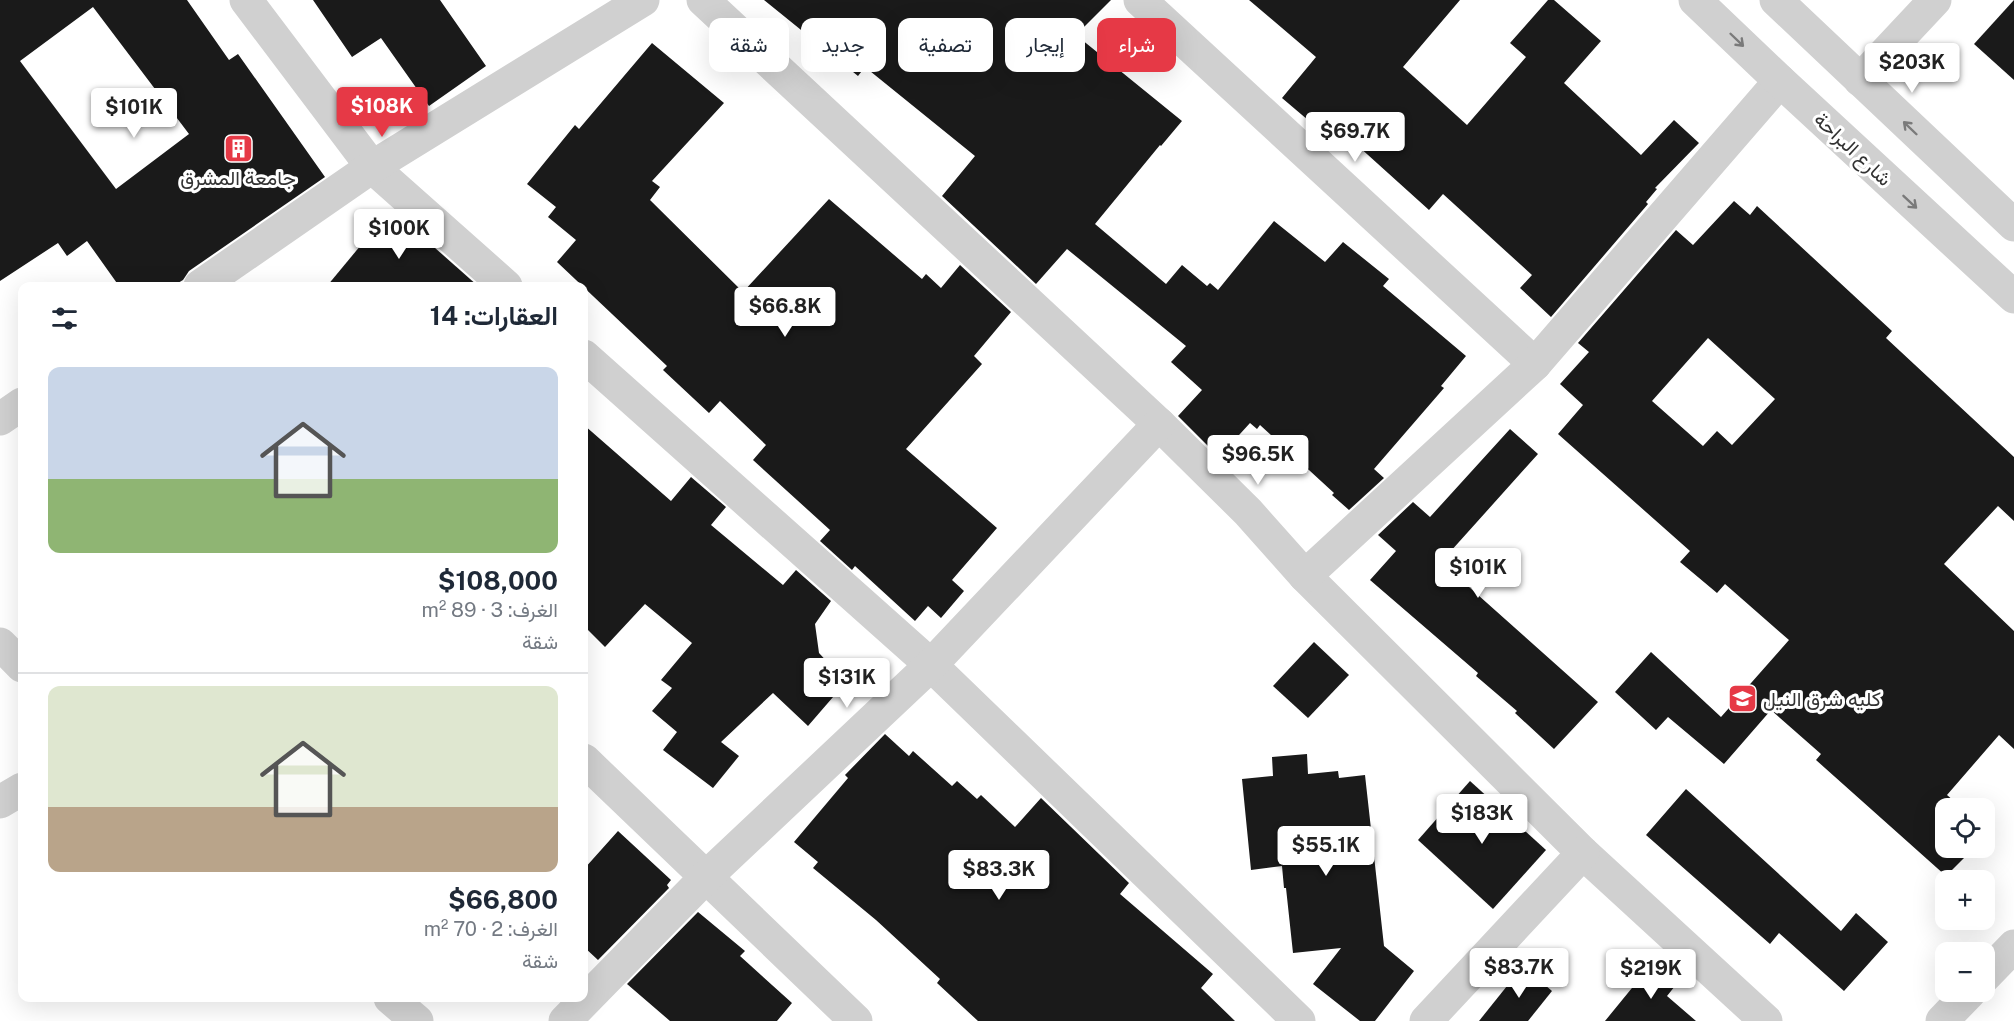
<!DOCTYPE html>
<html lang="ar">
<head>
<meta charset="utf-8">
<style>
  body { margin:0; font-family:"Public Sans",Vazirmatn,sans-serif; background:#f6f6f7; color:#1f2937; direction:rtl; height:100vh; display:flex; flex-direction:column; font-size:22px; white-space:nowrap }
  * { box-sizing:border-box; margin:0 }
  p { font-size:20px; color:#747a83 }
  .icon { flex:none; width:33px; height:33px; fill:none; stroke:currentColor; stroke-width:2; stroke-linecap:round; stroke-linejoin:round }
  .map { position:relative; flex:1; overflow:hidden; direction:ltr }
  .sheet { position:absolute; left:18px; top:282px; width:570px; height:720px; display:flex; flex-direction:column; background:#fff; border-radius:12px; box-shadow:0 6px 24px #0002; direction:rtl }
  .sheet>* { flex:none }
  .banner { position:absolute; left:606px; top:18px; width:570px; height:54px; direction:rtl; display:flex; gap:12px }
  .controls { position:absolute; left:1935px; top:798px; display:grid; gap:12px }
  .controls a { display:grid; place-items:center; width:60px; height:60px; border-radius:12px; background:#fff; box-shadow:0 6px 24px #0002; font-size:30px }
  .price { position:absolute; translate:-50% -51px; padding:0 14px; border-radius:6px; background:#fff; color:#222; font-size:20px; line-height:39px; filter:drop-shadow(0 2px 3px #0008) }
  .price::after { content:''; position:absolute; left:50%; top:36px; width:18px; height:14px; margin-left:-9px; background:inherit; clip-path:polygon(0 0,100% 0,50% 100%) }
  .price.current { background:#e63946; color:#fff }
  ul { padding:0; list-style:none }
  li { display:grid; align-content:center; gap:12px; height:318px; padding:0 30px }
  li+li { border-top:2px solid #e0e1e3 }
  li span { display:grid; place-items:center; height:186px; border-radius:12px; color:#555 }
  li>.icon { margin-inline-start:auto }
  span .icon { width:108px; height:108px; fill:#fffc; stroke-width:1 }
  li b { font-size:26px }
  h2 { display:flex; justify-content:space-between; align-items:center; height:72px; padding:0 30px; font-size:26px }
  .chip { padding:0 21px; border-radius:12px; background:#fff; box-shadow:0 6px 24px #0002; font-size:21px; line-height:54px }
  .chip.current { background:#e63946; color:#fff }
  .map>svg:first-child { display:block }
  .building { fill:#1a1a1a; fill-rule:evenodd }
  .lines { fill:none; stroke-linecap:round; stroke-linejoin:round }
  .minor { stroke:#d0d0d0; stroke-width:33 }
  .tertiary { stroke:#d0d0d0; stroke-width:33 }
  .oneway { stroke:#7a7a7a }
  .labels { text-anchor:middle; stroke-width:6; stroke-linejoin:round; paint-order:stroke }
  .street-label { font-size:20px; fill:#333; stroke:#fff }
  .poi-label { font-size:20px; fill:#333; stroke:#fff }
</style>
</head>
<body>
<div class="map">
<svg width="2014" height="1021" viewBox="0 0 2014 1021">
  <rect width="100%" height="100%" fill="#fff"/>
  <!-- building -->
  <g class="building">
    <path d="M 0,0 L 187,0 L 229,60 L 238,54 L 325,177 L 189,271 L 183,280 L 173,286 L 119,286 L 87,241 L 67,256 L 58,243 L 0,281 ZM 93,7 L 189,134 L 116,189 L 20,61 Z"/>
    <polygon points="313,0 440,0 486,66 429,106 381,38 352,57"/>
    <polygon points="764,0 1111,0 1076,35 1182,121 1161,146 1160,145 1095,224 1166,284 1182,265 1207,286 1210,283 1218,290 1274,221 1325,262 1343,242 1389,279 1383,286 1466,356 1441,386 1444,388 1374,469 1384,478 1349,510 1332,495 1334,493 1260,425 1257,429 1250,423 1219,457 1178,416 1202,390 1171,362 1186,346 1067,249 1036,284 942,196 975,156 865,67 858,76"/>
    <polygon points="1249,0 1460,0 1403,67 1467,125 1526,57 1510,43 1548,0 1554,0 1601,41 1564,83 1641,155 1674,120 1699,143 1655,188 1657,189 1646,202 1648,204 1551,317 1520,288 1532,275 1443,194 1429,210 1337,127 1328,137 1282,98 1316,57"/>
    <polygon points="2014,0 2014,80 1974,44"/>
    <polygon points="652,43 724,103 652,181 660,187 650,200 743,292 829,199 922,279 926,274 941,288 960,265 1011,312 974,356 982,364 906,449 997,528 952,580 964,591 941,618 928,606 915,621 855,566 852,570 820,541 830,530 753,460 766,445 720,401 709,413 663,370 667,366 557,262 576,240 548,217 556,207 527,184 575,125 579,129"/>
    <path d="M 1734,201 L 1750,215 L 1757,206 L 1892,331 L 1886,338 L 2014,457 L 2014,521 L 1998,506 L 1944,564 L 2014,631 L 2014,749 L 1999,735 L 1947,795 L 1962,808 L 1946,808 L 1946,848 L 1974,848 L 1946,876 L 1816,760 L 1821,754 L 1771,710 L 1724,764 L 1668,717 L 1656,730 L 1615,692 L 1651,652 L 1721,717 L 1789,640 L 1725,584 L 1717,593 L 1680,562 L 1690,551 L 1558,434 L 1583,405 L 1560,384 L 1589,352 L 1578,343 L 1676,230 L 1693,245 ZM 1708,338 L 1775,399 L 1732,445 L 1717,431 L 1703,446 L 1652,401 Z"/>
    <polygon points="390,210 417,232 478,286 327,286"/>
    <polygon points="584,425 671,501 691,477 726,507 711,525 783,585 796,570 831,601 815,624 819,653 846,682 808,726 773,693 721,742 739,756 713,788 663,750 677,732 652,711 672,688 661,680 692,643 645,604 605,647 584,626"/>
    <polygon points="1510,429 1538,454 1441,562 1598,702 1554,749 1515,713 1517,711 1476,676 1478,673 1370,580 1396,551 1378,535 1413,502 1430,517"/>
    <polygon points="1314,642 1349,675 1308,718 1273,686"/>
    <polygon points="885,734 909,756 913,751 952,786 957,781 977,799 981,795 1015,827 1041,798 1129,883 1120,894 1213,974 1201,988 1235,1021 978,1021 937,983 940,979 876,920 813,868 818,862 794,842 848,778 845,775"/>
    <polygon points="1307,754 1308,774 1338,771 1339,778 1365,775 1384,946 1414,971 1375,1021 1360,1021 1313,984 1341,948 1293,953 1286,888 1284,888 1282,866 1251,870 1242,779 1273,776 1272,757"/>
    <polygon points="1470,781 1546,850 1493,909 1418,840"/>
    <polygon points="1686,789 1841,931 1856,913 1888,942 1844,991 1779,933 1770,944 1646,835"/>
    <polygon points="618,831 671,880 667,885 669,888 598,960 584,947 584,869"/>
    <polygon points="698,912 745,951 740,956 792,1003 777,1021 670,1021 627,984"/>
    <polygon points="1654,961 1679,981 1667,996 1696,1021 1605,1021"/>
    <polygon points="1523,966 1552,991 1528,1021 1479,1021"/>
  </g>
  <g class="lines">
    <!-- minor -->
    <g class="minor">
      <polyline points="246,0 372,167 506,286"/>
      <polyline points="703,0 1159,424 1248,512 1305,576 1583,853 1766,1021"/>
      <polyline points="1140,0 1535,364"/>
      <polyline points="1860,80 1935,0"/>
      <polyline points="200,286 372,167 643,0"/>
      <polyline points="584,356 931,665 1299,1021"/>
      <polyline points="0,419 22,404"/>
      <polyline points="1305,576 1535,364 1780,81"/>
      <polyline points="0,644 22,666"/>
      <polyline points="584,760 856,1021"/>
      <polyline points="0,802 22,789"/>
      <polyline points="1984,977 2014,946"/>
      <polyline points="390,998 417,1021"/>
      <polyline points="565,1021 706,877 931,665 1159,424"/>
      <polyline points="1426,1021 1583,853"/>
      <polyline points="1942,1021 1970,992"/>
    </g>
    <!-- tertiary -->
    <g class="tertiary">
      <polyline points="1695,0 1780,81 2014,297"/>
      <polyline points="1776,0 2014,225"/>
    </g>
  </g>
  <!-- one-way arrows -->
  <defs><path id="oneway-shaft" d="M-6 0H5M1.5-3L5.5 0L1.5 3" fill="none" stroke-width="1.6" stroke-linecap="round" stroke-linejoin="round" transform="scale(1.5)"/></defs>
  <g class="oneway">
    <use href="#oneway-shaft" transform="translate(1737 40) rotate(44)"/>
    <use href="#oneway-shaft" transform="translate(1910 128) rotate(-136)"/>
    <use href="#oneway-shaft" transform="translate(1910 202) rotate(43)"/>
  </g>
  <!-- icons -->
  <defs>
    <symbol id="building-square" viewBox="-11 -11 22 22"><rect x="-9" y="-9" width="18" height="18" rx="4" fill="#e63946" stroke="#fff"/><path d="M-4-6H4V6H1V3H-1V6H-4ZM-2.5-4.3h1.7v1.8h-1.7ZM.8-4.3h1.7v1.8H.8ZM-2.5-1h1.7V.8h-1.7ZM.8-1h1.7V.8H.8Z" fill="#fff"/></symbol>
    <symbol id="university-square" viewBox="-11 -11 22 22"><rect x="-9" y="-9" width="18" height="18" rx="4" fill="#e63946" stroke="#fff"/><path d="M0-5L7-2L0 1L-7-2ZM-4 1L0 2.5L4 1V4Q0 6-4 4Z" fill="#fff"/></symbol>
  </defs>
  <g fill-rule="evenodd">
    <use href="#building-square" x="222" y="132" width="33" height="33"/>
    <use href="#university-square" x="1726" y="682" width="33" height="33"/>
  </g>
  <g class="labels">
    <!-- street labels -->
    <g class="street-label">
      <text transform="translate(1853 149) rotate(43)" y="7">شارع البراحة</text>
    </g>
    <!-- poi labels -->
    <g class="poi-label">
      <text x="238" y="185">جامعة المشرق</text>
      <text x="1763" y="706" text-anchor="start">كليه شرق النيل</text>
    </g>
  </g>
</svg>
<div class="controls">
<a><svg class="icon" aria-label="locate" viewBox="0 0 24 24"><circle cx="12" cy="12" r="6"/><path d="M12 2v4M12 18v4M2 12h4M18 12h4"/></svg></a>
<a>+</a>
<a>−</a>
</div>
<b class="price" style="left:1912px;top:94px">$203K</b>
<b class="price current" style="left:382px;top:138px">$108K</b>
<b class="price" style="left:134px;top:139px">$101K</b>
<b class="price" style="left:1355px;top:163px">$69.7K</b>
<b class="price" style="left:399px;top:260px">$100K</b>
<b class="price" style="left:785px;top:338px">$66.8K</b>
<b class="price" style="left:1258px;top:486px">$96.5K</b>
<b class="price" style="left:1478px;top:599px">$101K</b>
<b class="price" style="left:847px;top:709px">$131K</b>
<b class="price" style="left:1482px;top:845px">$183K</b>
<b class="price" style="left:1326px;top:877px">$55.1K</b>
<b class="price" style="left:999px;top:901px">$83.3K</b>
<b class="price" style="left:1519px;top:999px">$83.7K</b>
<b class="price" style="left:1651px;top:1000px">$219K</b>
<div class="banner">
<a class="chip current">شراء</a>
<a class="chip">إيجار</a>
<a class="chip">تصفية</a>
<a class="chip">جديد</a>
<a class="chip">شقة</a>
</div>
<section class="sheet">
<h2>العقارات: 14<svg class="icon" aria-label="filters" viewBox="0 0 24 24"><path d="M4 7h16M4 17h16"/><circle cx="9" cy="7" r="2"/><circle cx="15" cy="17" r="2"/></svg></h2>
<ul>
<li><span style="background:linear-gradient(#c9d6e8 60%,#8fb573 0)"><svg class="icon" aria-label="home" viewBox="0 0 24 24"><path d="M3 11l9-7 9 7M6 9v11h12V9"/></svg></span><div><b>$108,000</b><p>الغرف: 3 · 89 m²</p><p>شقة</p></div></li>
<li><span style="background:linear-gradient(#dfe7d0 65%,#b9a48a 0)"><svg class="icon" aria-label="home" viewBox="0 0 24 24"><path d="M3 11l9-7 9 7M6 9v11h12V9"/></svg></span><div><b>$66,800</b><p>الغرف: 2 · 70 m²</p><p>شقة</p></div></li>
</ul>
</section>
</div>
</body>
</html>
